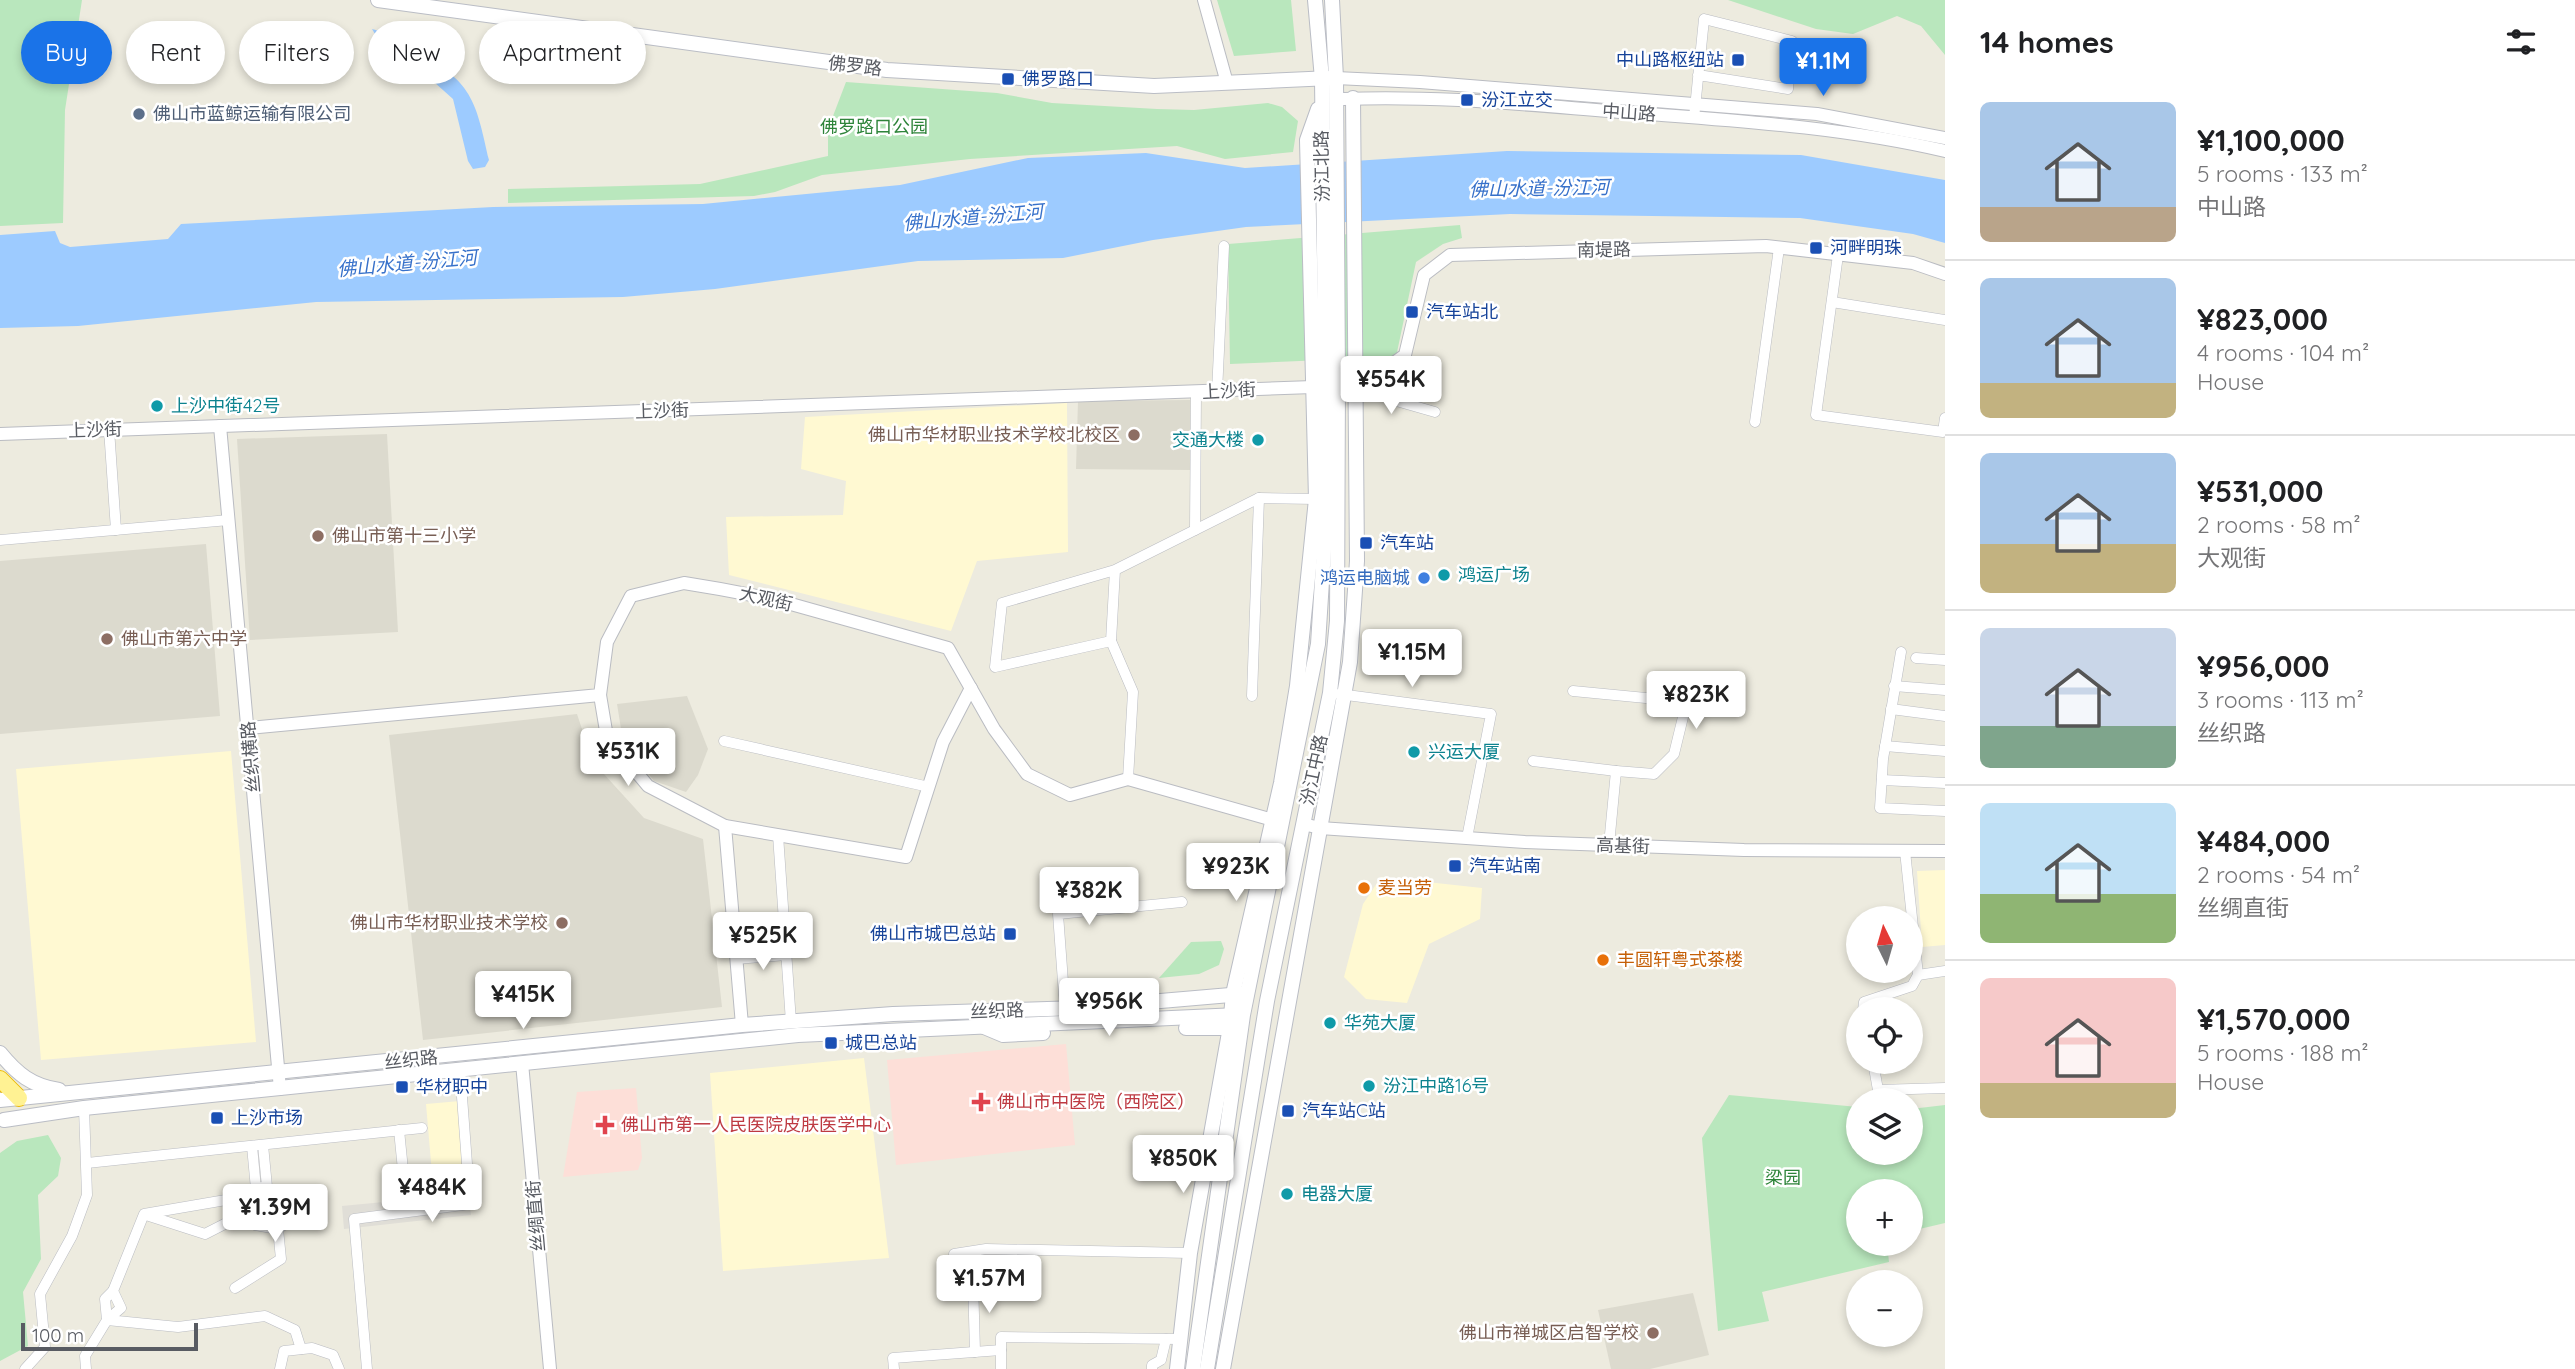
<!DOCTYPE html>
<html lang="en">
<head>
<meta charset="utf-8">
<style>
  body { margin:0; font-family:Quicksand,"Noto Sans SC",sans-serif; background:#f6f6f6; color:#202124; height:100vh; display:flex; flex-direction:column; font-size:26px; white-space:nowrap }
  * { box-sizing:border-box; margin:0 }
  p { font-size:23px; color:#757577 }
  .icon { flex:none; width:38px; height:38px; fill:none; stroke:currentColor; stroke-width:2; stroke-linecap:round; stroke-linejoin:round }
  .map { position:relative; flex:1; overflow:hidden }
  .drawer { display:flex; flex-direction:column; background:#fff; width:630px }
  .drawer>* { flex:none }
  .hud { position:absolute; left:21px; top:21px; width:665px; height:63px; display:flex; gap:14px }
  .needle { width:46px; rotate:355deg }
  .tools { position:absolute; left:1846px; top:906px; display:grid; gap:14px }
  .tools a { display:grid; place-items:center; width:77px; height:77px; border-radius:50%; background:#fff; box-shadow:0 4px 10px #0003; font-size:35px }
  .scale { position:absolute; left:21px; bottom:18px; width:177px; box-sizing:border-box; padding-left:7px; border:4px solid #585b62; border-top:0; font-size:19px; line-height:24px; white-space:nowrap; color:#585b62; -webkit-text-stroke:5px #fff; paint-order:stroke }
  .price { position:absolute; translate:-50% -60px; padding:0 16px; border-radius:7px; background:#fff; color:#222; font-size:23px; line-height:46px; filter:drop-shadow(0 2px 4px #0008) }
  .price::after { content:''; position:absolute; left:50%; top:42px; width:21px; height:16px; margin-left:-10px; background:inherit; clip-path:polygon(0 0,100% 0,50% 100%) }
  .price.on { background:#1a73e8; color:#fff }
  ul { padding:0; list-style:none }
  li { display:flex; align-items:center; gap:21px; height:175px; padding:0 35px }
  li+li { border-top:2px solid #e0e0e0 }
  li span { display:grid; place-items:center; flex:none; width:196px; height:140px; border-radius:10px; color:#555 }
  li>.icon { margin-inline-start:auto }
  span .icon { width:84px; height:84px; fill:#fffc; stroke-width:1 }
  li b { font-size:30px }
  h2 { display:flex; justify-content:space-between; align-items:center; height:84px; padding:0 35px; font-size:30px }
  .chip { padding:0 24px; border-radius:32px; background:#fff; box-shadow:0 4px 10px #0003; font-size:24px; line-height:63px }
  .chip.on { background:#1a73e8; color:#fff }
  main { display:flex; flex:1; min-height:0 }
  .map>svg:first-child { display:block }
  .commercial { fill:#fff9d2 }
  .industrial { fill:#e0ded7 }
  .education { fill:#dcdace }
  .medical { fill:#fddfd8 }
  .green { fill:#b9e7bd }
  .water { fill:#9dcbff }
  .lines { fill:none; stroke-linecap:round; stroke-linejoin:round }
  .minor-casing { stroke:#babcc2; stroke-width:11 }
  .tertiary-casing { stroke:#babcc2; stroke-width:14 }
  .secondary-casing { stroke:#babdc5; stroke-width:16 }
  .trunk-casing { stroke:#ecb900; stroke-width:18 }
  .minor { stroke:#fff; stroke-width:10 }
  .tertiary { stroke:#fff; stroke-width:12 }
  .secondary { stroke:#fff; stroke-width:14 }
  .trunk { stroke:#fff293; stroke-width:16 }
  .transit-dot { fill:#1a4fb4; stroke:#fff; stroke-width:2.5 }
  .service-dot { fill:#5c6f8a; stroke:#fff; stroke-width:2.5 }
  .culture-dot { fill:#0f9aa8; stroke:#fff; stroke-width:2.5 }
  .education-dot { fill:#8d6e63; stroke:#fff; stroke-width:2.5 }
  .shop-dot { fill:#3f7fe0; stroke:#fff; stroke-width:2.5 }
  .food-dot { fill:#e8710a; stroke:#fff; stroke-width:2.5 }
  .health-dot { fill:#e0444e; stroke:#fff; stroke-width:2.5 }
  .labels { text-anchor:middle; stroke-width:5; stroke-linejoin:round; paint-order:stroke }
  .transit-label { font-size:18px; fill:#164399; stroke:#fff; text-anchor:start }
  .street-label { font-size:18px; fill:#585b62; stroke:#fff }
  .service-label { font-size:18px; fill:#4e5e75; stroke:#fff; text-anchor:start }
  .park-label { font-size:18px; fill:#2e843a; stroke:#fff }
  .culture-label { font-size:18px; fill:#0d838f; stroke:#fff; text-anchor:start }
  .education-label { font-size:18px; fill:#785e54; stroke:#fff; text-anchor:end }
  .shop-label { font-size:18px; fill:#366cbe; stroke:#fff; text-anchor:end }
  .food-label { font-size:18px; fill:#c56008; stroke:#fff; text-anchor:start }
  .health-label { font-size:18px; fill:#be3a42; stroke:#fff; text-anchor:start }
  .water-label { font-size:19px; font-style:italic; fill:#3771ca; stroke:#fff }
</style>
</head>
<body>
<main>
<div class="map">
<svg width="1945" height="1369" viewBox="0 0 1945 1369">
  <rect width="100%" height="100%" fill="#edebdf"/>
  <!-- commercial -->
  <g class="commercial">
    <polygon points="1067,403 1068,552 977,561 951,631 729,575 726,517 843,515 846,481 801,469 805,417"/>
    <polygon points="231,751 256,1042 41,1060 16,769"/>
    <polygon points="1945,870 1945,945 1922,947 1917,871"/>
    <polygon points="1381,877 1482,888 1480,919 1429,944 1407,1003 1366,999 1344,977 1363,904"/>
    <polygon points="864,1058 889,1258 723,1271 710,1073"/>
    <polygon points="460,1101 468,1194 434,1197 426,1104"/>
  </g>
  <!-- industrial -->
  <polygon class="industrial" points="468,1194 471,1215 344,1229 342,1206"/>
  <!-- education -->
  <g class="education">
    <polygon points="1190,400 1190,470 1076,469 1078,401"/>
    <polygon points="387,434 398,632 250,640 237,439"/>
    <polygon points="206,544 220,716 0,734 0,561"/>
    <polygon points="687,696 708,749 698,775 686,792 654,781 623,741 617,704"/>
    <polygon points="577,714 593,762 644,818 703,839 722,1007 423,1040 389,735"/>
    <polygon points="1693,1293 1709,1355 1650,1369 1611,1369 1598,1310"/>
  </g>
  <!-- medical -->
  <g class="medical">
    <polygon points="1066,1044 1075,1145 896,1165 887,1060"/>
    <polygon points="636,1088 642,1158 638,1170 563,1177 577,1092"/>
  </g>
  <!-- green -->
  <g class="green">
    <polygon points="0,0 82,0 65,110 63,223 0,226"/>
    <polygon points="1217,0 1291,0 1296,51 1234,56"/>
    <polygon points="1728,0 1945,0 1945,55 1921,26 1897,16 1853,34 1816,29"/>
    <polygon points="846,82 997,93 1052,103 1157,109 1194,110 1268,103 1282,107 1298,121 1293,152 1225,159 1177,146 970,159 822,175 775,192 754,196 508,203 508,189 700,184 828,156 828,129"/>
    <polygon points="1460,225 1462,238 1443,244 1416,262 1396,357 1230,364 1228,244"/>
    <polygon points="1221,941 1224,949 1219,965 1199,974 1159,978 1191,942"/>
    <polygon points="1729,1095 1858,1107 1858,1153 1911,1153 1911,1109 1945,1105 1945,1223 1911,1231 1911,1192 1858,1192 1858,1244 1887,1244 1889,1262 1762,1292 1769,1321 1718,1331 1702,1138"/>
    <polygon points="48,1135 61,1158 58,1176 38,1195 41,1259 23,1292 28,1346 0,1361 0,1153 17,1141"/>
  </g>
  <!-- water -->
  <g class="water">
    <path d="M 372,29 L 387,33 C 398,50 403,49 421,57 C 474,80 477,108 489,160 L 485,167 L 473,169 L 468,161 L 453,99 L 434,82 L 389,57 Z"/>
    <polygon points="1507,151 1801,155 1945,180 1945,243 1913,234 1800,218 1510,214 1246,227 1153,240 1063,258 918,261 715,289 623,297 316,302 78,326 0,328 0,235 55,231 60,243 70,247 168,239 181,224 493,207 703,204 900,185 1028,158 1146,153 1245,168"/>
  </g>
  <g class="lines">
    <defs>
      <g id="minor">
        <polyline points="1694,118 1704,19 1792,41 1788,89 1698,75"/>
        <polyline points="1838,255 1816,415 1943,432 1945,418"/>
        <polyline points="1832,302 1945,320"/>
        <polyline points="1375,376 1393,400 1435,412"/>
        <polyline points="1217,392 1224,246"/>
        <polyline points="1755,422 1779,248"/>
        <polyline points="109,429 116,530"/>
        <polyline points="1195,530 1196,393"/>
        <polyline points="0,540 229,520"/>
        <polyline points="1115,570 1111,641 995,667 1002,603 1115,570 1259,498 1316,499"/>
        <polyline points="1111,641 1133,692 1128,779"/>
        <polyline points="1901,652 1883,759 1880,808 1945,811"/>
        <polyline points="1916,658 1945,660"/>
        <polyline points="1894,686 1945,690"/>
        <polyline points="1573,691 1677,701 1684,713 1674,754 1654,774 1616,771 1609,845"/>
        <polyline points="1339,694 1491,714 1467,838"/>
        <polyline points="1252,696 1259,498"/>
        <polyline points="1891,709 1945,716"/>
        <polyline points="724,741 929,787"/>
        <polyline points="1885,746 1945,751"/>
        <polyline points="1533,761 1616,771"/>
        <polyline points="1882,780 1945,783"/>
        <polyline points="778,835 791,1022"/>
        <polyline points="736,959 786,955"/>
        <polyline points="1918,975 1945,971"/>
        <polyline points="1065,1009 1058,914 1182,902"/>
        <polyline points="1863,1010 1864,1002 1912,986 1918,975 1905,851"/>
        <polyline points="1873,1062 1878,1090 1945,1088"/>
        <polyline points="399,1130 404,1180"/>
        <polyline points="263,1145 267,1187"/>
        <polyline points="252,1146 256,1189"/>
        <polyline points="87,1163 422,1128"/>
        <circle cx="263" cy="1201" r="14"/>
        <polyline points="146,1215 205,1234 252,1210"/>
        <polyline points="260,1215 255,1225 278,1229 317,1200"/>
        <polyline points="954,1254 986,1249 1190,1253"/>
        <polyline points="973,1280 975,1352"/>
        <polyline points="235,1288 281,1259 278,1229"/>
        <polyline points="107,1320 121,1308 113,1291 144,1214 249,1196"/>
        <polyline points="107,1320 178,1327 265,1316 295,1330 301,1349"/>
        <polyline points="25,1369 45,1347 40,1294 72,1236 87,1195 84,1108"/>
        <polyline points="86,1369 85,1356 107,1320 105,1299 113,1291"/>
        <polyline points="280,1369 284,1351 312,1348 333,1355 339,1369"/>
        <polyline points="367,1369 354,1219 470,1204 460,1070"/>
        <polyline points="894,1369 893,1358 1001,1350"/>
        <polyline points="1001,1369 1001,1337 1181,1339"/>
        <polyline points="1152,1369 1152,1365 1161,1360 1166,1339"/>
      </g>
      <g id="tertiary">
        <polyline points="1204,0 1227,83"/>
        <polyline points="1336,78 1420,82 1817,114 1945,138"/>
        <path d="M 1343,99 C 1441,95 1538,106 1635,113 C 1739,121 1842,127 1945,151"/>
        <path d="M 1338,381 C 1366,383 1383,371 1405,355 L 1424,275 L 1450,255 L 1766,246 L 1913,263 L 1945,274"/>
        <polyline points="220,426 280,1089"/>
        <polyline points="0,434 1313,387"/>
        <polyline points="600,695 607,737 648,786 725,826 906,857 943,742 971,688"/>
        <polyline points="249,728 600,695 607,642 631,596 684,583 720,589 773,599 948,648 994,729 1027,774 1070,795 1128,779 1273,820"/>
        <polyline points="1303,824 1320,828 1525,842 1744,850 1945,851"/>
        <polyline points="725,826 742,1025"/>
        <polyline points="522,1063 550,1369"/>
      </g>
      <g id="secondary">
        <polyline points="378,0 887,70 1154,86 1331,78"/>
        <polyline points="984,1027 1003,1035 1043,1033"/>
        <polyline points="1186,1028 1239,1028"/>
        <path d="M 0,1053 C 17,1074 32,1086 59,1090"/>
        <polyline points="0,1100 742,1025 893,1014 1079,1008 1242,994"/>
        <polyline points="4,1120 84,1108 798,1035 1238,1015"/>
        <polyline points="1177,1369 1190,1253 1230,1027 1233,994 1281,783 1297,686 1316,499 1307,140 1318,109"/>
        <polyline points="1193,1369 1243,1015 1318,644 1327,502 1322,79 1315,0"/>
        <polyline points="1207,1369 1267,1001 1330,693 1337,621 1338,381 1336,78 1332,0"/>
        <polyline points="1223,1369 1350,662 1357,561 1353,98"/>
      </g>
      <polyline id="trunk" points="0,1079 19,1098"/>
    </defs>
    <!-- minor casing -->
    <use href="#minor" class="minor-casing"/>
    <!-- tertiary casing -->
    <use href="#tertiary" class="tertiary-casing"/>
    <!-- secondary casing -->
    <use href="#secondary" class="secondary-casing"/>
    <!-- trunk casing -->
    <use href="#trunk" class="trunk-casing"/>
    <!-- minor -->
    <use href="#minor" class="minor"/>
    <!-- tertiary -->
    <use href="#tertiary" class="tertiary"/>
    <!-- secondary -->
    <use href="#secondary" class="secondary"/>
    <!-- trunk -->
    <use href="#trunk" class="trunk"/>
  </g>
  <!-- markers -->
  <g class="transit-dot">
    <rect x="1731" y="53" width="14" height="14" rx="3.5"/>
    <rect x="1001" y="72" width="14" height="14" rx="3.5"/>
    <rect x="1460" y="93" width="14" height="14" rx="3.5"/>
    <rect x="1809" y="241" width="14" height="14" rx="3.5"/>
    <rect x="1405" y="305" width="14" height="14" rx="3.5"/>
    <rect x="1359" y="536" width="14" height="14" rx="3.5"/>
    <rect x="1448" y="859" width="14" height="14" rx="3.5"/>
    <rect x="1003" y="927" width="14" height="14" rx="3.5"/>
    <rect x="824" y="1036" width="14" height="14" rx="3.5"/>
    <rect x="395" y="1080" width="14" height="14" rx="3.5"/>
    <rect x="1281" y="1104" width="14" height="14" rx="3.5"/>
    <rect x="210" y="1111" width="14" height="14" rx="3.5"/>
  </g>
  <circle class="service-dot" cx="139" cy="114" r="7"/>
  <g class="culture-dot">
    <circle cx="157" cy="406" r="7"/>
    <circle cx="1258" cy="440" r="7"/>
    <circle cx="1444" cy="575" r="7"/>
    <circle cx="1414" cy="752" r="7"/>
    <circle cx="1330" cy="1023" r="7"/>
    <circle cx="1369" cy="1086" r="7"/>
    <circle cx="1287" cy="1194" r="7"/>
  </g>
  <g class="education-dot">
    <circle cx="1134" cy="435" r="7"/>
    <circle cx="318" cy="536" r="7"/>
    <circle cx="107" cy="639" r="7"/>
    <circle cx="562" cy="923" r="7"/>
    <circle cx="1653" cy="1333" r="7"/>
  </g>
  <circle class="shop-dot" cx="1424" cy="578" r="7"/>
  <g class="food-dot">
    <circle cx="1364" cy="888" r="7"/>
    <circle cx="1603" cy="960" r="7"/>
  </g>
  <g class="health-dot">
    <path d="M977.5 1091.5h7v7h7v7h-7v7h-7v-7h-7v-7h7z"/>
    <path d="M601.5 1114.5h7v7h7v7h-7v7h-7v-7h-7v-7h7z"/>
  </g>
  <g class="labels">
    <!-- transit labels -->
    <g class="transit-label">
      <text x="1724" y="66" text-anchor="end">中山路枢纽站</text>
      <text x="1022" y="85">佛罗路口</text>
      <text x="1481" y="106">汾江立交</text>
      <text x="1830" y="254">河畔明珠</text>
      <text x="1426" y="318">汽车站北</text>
      <text x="1380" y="549">汽车站</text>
      <text x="1469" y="872">汽车站南</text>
      <text x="996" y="940" text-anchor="end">佛山市城巴总站</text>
      <text x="845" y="1049">城巴总站</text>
      <text x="416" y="1093">华材职中</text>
      <text x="1302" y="1117">汽车站C站</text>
      <text x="231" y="1124">上沙市场</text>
    </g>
    <!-- street labels -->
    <g class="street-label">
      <text transform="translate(855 66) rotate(7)" y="6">佛罗路</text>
      <text transform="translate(1629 113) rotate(4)" y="6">中山路</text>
      <text transform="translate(1322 166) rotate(-91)" y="6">汾江北路</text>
      <text transform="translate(1604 250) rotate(-1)" y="6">南堤路</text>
      <text transform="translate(1229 391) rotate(-3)" y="6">上沙街</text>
      <text transform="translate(662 411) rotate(-2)" y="6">上沙街</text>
      <text transform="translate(95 430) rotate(-2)" y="6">上沙街</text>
      <text transform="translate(766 599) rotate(13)" y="6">大观街</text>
      <text transform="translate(251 757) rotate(-95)" y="6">丝织横路</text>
      <text transform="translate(1314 770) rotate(-78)" y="6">汾江中路</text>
      <text transform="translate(1623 846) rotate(2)" y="6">高基街</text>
      <text transform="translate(997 1011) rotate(-2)" y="6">丝织路</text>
      <text transform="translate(411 1060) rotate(-6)" y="6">丝织路</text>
      <text transform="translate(536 1216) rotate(-95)" y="6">丝绸直街</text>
    </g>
    <!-- service labels -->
    <g class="service-label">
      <text x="153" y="120">佛山市蓝鲸运输有限公司</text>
    </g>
    <!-- park labels -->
    <g class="park-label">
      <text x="874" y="133">佛罗路口公园</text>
      <text x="1783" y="1184">梁园</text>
    </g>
    <!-- culture labels -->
    <g class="culture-label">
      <text x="171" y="412">上沙中街42号</text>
      <text x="1244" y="446" text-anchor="end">交通大楼</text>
      <text x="1458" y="581">鸿运广场</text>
      <text x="1428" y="758">兴运大厦</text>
      <text x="1344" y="1029">华苑大厦</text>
      <text x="1383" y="1092">汾江中路16号</text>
      <text x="1301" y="1200">电器大厦</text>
    </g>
    <!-- education labels -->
    <g class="education-label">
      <text x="1120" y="441">佛山市华材职业技术学校北校区</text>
      <text x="332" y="542" text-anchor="start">佛山市第十三小学</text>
      <text x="121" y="645" text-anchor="start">佛山市第六中学</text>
      <text x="548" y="929">佛山市华材职业技术学校</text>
      <text x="1639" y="1339">佛山市禅城区启智学校</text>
    </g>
    <!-- shop labels -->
    <g class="shop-label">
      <text x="1410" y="584">鸿运电脑城</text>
    </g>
    <!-- food labels -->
    <g class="food-label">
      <text x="1378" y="894">麦当劳</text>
      <text x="1617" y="966">丰圆轩粤式茶楼</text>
    </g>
    <!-- health labels -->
    <g class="health-label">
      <text x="997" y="1108">佛山市中医院（西院区）</text>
      <text x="621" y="1131">佛山市第一人民医院皮肤医学中心</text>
    </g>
    <!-- water labels -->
    <g class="water-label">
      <text transform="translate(1539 188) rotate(-1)" y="7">佛山水道-汾江河</text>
      <text transform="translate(973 217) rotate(-5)" y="7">佛山水道-汾江河</text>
      <text transform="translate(407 263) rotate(-5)" y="7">佛山水道-汾江河</text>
    </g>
  </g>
</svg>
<div class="tools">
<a><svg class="needle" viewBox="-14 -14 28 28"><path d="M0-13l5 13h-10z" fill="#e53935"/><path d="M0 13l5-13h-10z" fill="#757577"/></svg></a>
<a><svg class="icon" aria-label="locate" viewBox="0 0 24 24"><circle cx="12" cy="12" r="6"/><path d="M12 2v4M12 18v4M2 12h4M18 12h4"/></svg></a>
<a><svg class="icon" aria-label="layers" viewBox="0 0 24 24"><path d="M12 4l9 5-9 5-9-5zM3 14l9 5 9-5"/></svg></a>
<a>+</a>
<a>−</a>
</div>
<div class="scale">100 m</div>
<b class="price on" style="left:1823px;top:98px">¥1.1M</b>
<b class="price" style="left:1391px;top:416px">¥554K</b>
<b class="price" style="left:1412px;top:689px">¥1.15M</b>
<b class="price" style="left:1696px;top:731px">¥823K</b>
<b class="price" style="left:628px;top:788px">¥531K</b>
<b class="price" style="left:1236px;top:903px">¥923K</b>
<b class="price" style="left:1089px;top:927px">¥382K</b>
<b class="price" style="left:763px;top:972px">¥525K</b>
<b class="price" style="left:523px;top:1031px">¥415K</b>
<b class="price" style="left:1109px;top:1038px">¥956K</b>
<b class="price" style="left:1183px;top:1195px">¥850K</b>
<b class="price" style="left:432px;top:1224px">¥484K</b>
<b class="price" style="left:275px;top:1244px">¥1.39M</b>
<b class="price" style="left:989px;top:1315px">¥1.57M</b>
<div class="hud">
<a class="chip on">Buy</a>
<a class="chip">Rent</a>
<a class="chip">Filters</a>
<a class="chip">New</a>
<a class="chip">Apartment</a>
</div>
</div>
<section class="drawer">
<h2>14 homes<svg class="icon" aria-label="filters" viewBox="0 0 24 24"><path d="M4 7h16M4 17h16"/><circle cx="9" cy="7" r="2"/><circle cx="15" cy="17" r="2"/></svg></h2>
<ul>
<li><span style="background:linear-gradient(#a9c7e8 75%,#b9a48a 0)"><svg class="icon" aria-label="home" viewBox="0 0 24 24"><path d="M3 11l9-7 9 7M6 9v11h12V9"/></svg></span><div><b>¥1,100,000</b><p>5 rooms · 133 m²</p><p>中山路</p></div></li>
<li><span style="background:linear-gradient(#a9c7e8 75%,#c2b280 0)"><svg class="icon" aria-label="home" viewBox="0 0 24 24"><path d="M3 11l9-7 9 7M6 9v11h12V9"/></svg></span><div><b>¥823,000</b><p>4 rooms · 104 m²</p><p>House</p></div></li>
<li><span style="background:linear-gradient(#a9c7e8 65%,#c2b280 0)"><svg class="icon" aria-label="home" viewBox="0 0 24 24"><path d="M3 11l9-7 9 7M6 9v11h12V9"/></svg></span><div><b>¥531,000</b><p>2 rooms · 58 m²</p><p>大观街</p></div></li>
<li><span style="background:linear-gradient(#c9d6e8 70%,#7fa58c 0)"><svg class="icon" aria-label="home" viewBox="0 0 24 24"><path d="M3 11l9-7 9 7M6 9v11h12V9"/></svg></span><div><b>¥956,000</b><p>3 rooms · 113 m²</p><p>丝织路</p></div></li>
<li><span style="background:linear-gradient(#bfe0f5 65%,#8fb573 0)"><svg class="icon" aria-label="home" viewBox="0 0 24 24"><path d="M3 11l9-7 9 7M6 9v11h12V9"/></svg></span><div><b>¥484,000</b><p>2 rooms · 54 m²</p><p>丝绸直街</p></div></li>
<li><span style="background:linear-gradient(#f6c9c9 75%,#c2b280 0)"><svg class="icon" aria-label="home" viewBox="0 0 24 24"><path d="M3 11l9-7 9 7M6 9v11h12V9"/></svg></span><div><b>¥1,570,000</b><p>5 rooms · 188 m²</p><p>House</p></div></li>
</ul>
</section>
</main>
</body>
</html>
